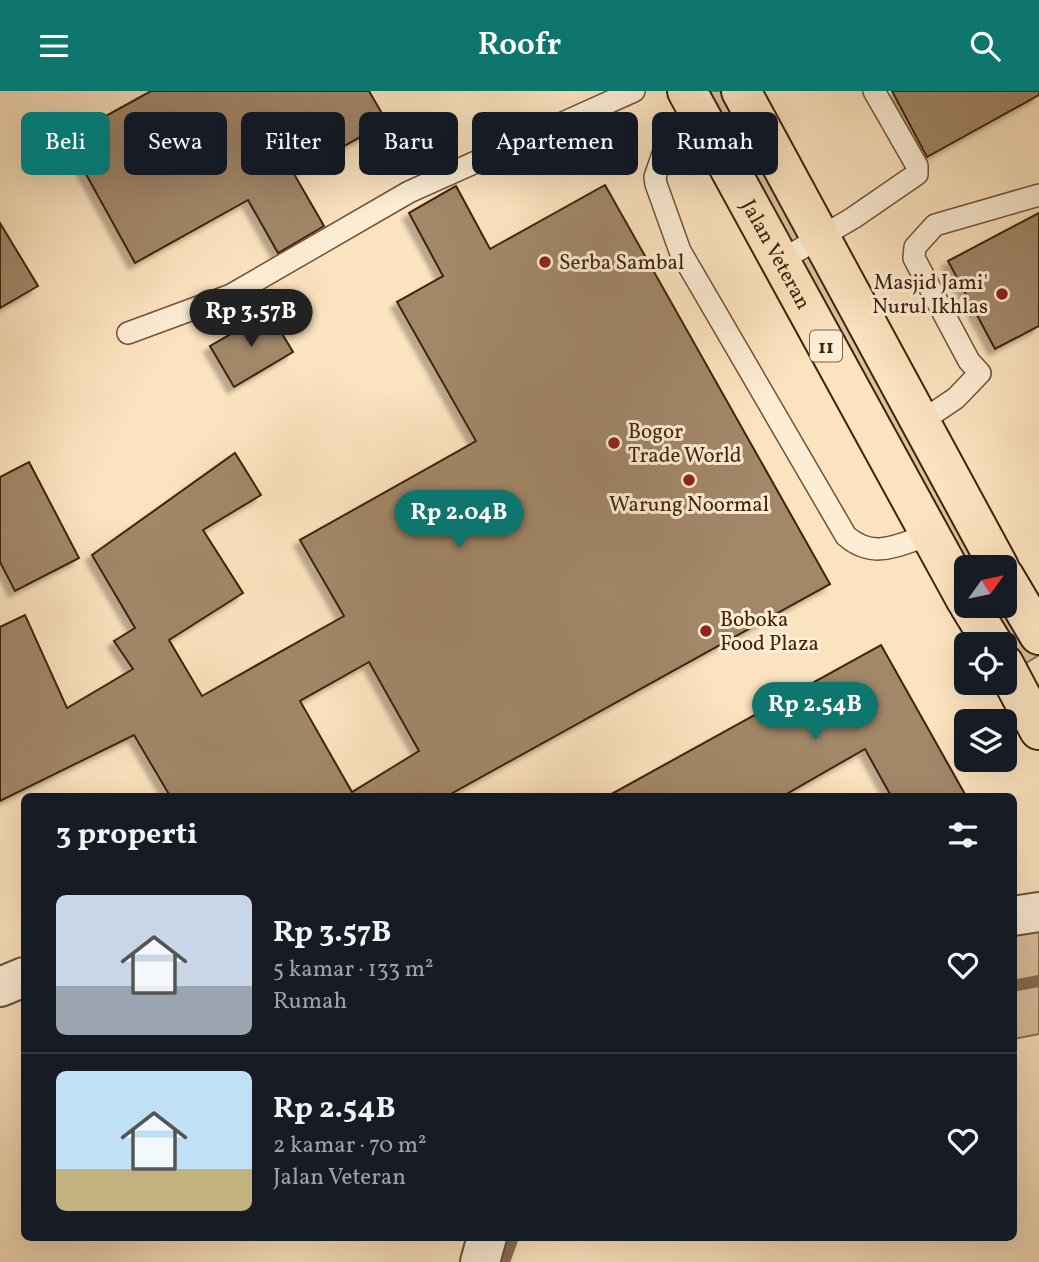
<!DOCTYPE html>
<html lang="id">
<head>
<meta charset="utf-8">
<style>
  body { margin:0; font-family:Vollkorn,serif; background:#242831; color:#f1f3f6; height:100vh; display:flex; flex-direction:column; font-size:26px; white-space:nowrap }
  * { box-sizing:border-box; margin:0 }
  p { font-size:23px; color:#9ea1a6 }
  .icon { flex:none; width:38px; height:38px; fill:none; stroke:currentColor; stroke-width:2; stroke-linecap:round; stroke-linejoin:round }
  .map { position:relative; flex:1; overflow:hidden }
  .drawer { position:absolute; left:21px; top:702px; width:996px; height:448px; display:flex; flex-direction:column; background:#171b24; border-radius:10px; box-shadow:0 7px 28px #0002 }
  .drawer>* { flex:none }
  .hud { position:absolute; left:21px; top:21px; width:998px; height:63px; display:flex; gap:14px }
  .needle { width:46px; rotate:57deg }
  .buttons { position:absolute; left:954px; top:464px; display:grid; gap:14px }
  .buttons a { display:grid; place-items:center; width:63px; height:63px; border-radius:10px; background:#171b24; box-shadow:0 7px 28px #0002; font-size:35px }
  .price { position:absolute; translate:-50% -60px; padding:0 16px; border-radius:24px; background:#0f766e; color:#fff; font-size:23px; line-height:46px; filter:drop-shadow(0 2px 4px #0008) }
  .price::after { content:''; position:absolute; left:50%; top:42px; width:21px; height:16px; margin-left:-10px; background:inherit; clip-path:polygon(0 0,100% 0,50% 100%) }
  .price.active { background:#222; color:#fff }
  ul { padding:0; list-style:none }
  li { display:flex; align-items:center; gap:21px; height:175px; padding:0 35px }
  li+li { border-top:2px solid #363941 }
  li span { display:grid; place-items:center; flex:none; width:196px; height:140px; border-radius:10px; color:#555 }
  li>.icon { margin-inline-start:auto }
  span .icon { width:84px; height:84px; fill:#fffc; stroke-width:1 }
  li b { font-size:30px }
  h2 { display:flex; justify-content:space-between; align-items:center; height:84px; padding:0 35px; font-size:30px }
  .pill { padding:0 24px; border-radius:10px; background:#171b24; box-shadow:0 7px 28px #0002; font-size:24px; line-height:63px }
  .pill.active { background:#0f766e; color:#fff }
  header { display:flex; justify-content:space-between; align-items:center; height:91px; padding:0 35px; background:#0f766e; color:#fff; font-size:32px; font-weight:600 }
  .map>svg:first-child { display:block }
  .green { fill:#dcc2a0; stroke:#8e7256; stroke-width:2 }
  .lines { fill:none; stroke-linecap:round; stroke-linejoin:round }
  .stream { stroke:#8a6f52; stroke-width:12 }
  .building { fill:#a28769; stroke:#40230b; stroke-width:2; fill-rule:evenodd; filter:url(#shadow) }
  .service-casing { stroke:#6f5338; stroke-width:24 }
  .minor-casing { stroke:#6f5338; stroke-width:42 }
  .primary-casing { stroke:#40230b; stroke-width:42 }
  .service { stroke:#fdedd5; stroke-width:21 }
  .minor { stroke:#fdedd5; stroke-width:38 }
  .primary { stroke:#fce3bf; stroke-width:38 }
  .poi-dot { fill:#8f2418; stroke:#fdedd5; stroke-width:2.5 }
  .labels { text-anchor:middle; stroke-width:6; stroke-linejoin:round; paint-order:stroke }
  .shield { fill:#fdedd5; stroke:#796048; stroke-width:2 }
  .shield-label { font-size:19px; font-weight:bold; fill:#40230b }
  .street-label { font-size:21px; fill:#40230b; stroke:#fdedd5 }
  .poi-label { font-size:21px; fill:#40230b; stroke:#fdedd5; text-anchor:start }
</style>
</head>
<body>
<header><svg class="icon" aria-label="menu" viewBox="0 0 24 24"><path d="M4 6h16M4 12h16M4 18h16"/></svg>Roofr<svg class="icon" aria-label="search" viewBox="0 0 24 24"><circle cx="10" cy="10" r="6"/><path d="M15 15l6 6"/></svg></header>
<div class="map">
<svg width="1039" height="1171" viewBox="0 0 1039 1171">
  <defs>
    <filter id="shadow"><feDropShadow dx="-6" dy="6" stdDeviation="2" flood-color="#0004"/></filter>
  </defs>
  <rect width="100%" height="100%" fill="#fce3bf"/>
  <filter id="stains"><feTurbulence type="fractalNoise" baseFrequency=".00286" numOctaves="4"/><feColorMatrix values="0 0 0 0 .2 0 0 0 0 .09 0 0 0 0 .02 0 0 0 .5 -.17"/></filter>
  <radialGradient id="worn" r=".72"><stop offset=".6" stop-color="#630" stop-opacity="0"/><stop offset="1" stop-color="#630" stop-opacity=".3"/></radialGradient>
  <!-- green -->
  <g class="green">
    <polygon points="687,0 741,0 1000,476 966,476"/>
    <polygon points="1004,514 1039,538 1039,564 1010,582 971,515"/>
    <polygon points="1039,821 1039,943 1013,948 1013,825"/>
  </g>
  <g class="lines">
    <!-- stream -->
    <g class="stream">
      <polyline points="1013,895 1039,890"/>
      <polyline points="504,1171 513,1146"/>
    </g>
  </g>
  <!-- building -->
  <g class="building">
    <polygon points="151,0 369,0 387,31 294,83 324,135 278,162 248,109 135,172 66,47"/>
    <polygon points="892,0 1039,0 1039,4 927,66"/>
    <path d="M 605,94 L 830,493 L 447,705 L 170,705 L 134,644 L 0,710 L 0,536 L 25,524 L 67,617 L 133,578 L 114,550 L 135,537 L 92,464 L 235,362 L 261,404 L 203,439 L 243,502 L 169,549 L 202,605 L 344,525 L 300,449 L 476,350 L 397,211 L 443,185 L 409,122 L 456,95 L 490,158 ZM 369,571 L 419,660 L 352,701 L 300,610 Z"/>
    <polygon points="1039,122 1039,235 995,258 948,170"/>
    <polygon points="0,132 38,195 0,217"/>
    <polygon points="269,221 293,261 234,296 210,255"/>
    <polygon points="29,371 79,467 15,500 0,471 0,386"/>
    <polygon points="881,554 966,705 891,705 865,658 783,705 608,705"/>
  </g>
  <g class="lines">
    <defs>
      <g id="service">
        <path d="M 702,27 L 663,63 L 655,86 L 656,93 L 680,160 L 846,445 C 874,469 897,454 929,444"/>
        <polyline points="780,170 853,127 917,83 917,75 874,0"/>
        <polyline points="128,242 231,204 409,101 634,0"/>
        <polyline points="919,332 956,307 980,282 969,270 914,167 915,156 935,134 1039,104"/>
      </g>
      <g id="minor">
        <polyline points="1013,825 1039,821"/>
        <polyline points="0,896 24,886"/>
        <polyline points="480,1171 487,1146"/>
      </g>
      <g id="primary">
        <path id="s1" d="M 687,0 L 966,509"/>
        <polyline points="741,0 999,476"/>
        <polyline points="1004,485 1039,544"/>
        <polyline points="969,514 993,553"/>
        <polyline points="1004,573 1039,639"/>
      </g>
    </defs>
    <!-- service casing -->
    <use href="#service" class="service-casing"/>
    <!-- minor casing -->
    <use href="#minor" class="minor-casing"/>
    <!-- primary casing -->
    <use href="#primary" class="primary-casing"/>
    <!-- service -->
    <use href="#service" class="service"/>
    <!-- minor -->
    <use href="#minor" class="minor"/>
    <!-- primary -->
    <use href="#primary" class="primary"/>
  </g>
  <!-- markers -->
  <g class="poi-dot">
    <circle cx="545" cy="171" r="7"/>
    <circle cx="1002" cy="203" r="7"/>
    <circle cx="614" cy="352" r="7"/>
    <circle cx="689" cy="389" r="7"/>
    <circle cx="706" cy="540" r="7"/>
  </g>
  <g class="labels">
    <!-- shield labels -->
    <rect class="shield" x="810" y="239.5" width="32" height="31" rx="5"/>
    <g class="shield-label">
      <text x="826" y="262">11</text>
    </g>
    <!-- street labels -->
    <g class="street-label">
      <text dy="7" stroke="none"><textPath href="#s1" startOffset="186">Jalan Veteran</textPath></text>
    </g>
    <!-- poi labels -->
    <g class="poi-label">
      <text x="559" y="178">Serba Sambal</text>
      <text x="988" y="198" text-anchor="end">Masjid Jami'<tspan x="988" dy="24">Nurul Ikhlas</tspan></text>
      <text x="628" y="347">Bogor<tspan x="628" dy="24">Trade World</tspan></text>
      <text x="689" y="420" text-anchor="middle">Warung Noormal</text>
      <text x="720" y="535">Boboka<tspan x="720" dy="24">Food Plaza</tspan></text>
    </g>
  </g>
  <rect width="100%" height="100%" filter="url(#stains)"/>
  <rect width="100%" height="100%" fill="url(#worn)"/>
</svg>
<div class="buttons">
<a><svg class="needle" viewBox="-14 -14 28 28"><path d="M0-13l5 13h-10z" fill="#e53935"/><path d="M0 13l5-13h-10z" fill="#9ea1a6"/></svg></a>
<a><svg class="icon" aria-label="locate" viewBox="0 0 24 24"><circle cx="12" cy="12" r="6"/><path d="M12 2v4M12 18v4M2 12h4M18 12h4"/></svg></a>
<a><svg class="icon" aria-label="layers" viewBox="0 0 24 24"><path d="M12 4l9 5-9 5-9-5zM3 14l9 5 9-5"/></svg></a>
</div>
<b class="price active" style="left:251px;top:258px">Rp 3.57B</b>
<b class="price" style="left:459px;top:459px">Rp 2.04B</b>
<b class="price" style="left:815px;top:651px">Rp 2.54B</b>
<div class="hud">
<a class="pill active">Beli</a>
<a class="pill">Sewa</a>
<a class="pill">Filter</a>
<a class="pill">Baru</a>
<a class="pill">Apartemen</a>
<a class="pill">Rumah</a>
</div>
<section class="drawer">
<h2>3 properti<svg class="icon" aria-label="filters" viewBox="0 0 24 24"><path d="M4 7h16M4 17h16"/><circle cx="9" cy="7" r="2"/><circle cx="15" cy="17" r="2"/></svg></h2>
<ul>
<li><span style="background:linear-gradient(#c9d6e8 65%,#9aa5b1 0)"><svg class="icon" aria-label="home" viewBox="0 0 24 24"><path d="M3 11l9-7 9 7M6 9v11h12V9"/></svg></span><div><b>Rp 3.57B</b><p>5 kamar · 133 m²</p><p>Rumah</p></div><svg class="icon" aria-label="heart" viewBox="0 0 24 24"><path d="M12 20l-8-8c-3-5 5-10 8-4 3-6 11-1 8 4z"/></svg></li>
<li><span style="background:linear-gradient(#bfe0f5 70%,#c2b280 0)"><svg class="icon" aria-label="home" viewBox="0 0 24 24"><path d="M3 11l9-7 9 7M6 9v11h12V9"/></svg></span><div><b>Rp 2.54B</b><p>2 kamar · 70 m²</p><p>Jalan Veteran</p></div><svg class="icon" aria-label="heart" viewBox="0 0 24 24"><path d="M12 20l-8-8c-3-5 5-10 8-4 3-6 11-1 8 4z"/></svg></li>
</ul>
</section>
</div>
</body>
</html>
